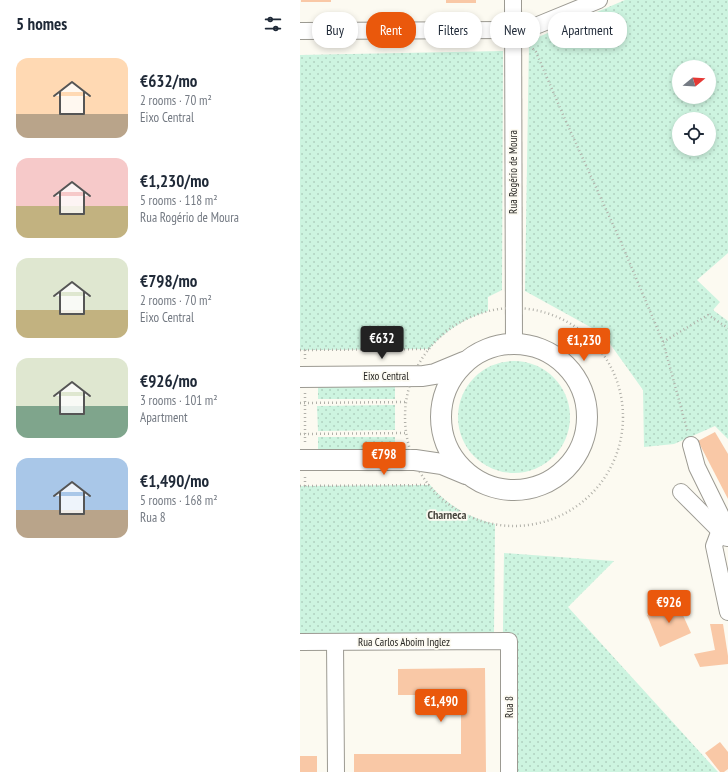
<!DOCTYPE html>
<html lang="en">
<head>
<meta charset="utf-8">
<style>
  body { margin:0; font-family:"PT Sans Narrow",sans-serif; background:#f6f6f7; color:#1f2937; height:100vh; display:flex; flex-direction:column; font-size:15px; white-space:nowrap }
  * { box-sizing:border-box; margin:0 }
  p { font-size:13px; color:#747a83 }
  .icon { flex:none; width:22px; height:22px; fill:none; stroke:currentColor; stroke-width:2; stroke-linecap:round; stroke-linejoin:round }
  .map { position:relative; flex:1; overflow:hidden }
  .panel { display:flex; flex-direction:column; background:#fff; width:300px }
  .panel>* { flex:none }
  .banner { position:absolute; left:12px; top:12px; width:356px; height:36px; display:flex; gap:8px }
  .needle { width:26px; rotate:72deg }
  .fabs { position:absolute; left:372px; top:60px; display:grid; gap:8px }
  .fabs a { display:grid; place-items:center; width:44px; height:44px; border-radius:50%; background:#fff; box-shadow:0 2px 6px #0003; font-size:20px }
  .price { position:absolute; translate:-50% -34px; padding:0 9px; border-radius:4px; background:#ea580c; color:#fff; font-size:13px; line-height:26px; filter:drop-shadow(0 1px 2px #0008) }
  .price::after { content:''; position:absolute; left:50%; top:24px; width:12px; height:9px; margin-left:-6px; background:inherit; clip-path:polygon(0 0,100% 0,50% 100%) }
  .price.active { background:#222; color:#fff }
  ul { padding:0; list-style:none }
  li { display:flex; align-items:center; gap:12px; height:100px; padding:0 16px }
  li span { display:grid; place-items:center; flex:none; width:112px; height:80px; border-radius:12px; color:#555 }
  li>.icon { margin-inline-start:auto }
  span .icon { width:48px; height:48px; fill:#fffc; stroke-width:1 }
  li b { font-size:17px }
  h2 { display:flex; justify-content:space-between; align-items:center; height:48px; padding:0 16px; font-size:17px }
  .tag { padding:0 14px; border-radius:16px; background:#fff; box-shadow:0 2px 6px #0003; font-size:14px; line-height:36px }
  .tag.active { background:#ea580c; color:#fff }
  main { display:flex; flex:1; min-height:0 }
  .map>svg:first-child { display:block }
  .grass { fill:url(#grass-dots); fill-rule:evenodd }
  .building { fill:#f9c8a6 }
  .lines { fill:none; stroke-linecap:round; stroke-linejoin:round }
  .minor-casing { stroke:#9c9a92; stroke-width:18 }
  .major-casing { stroke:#9c9a92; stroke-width:22 }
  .path { stroke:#b1b0a9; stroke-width:2.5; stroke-dasharray:1 3; stroke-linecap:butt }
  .minor { stroke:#fff; stroke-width:16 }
  .major { stroke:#fff; stroke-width:20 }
  .labels { text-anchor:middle; stroke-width:3.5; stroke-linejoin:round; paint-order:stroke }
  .street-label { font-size:11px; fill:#262522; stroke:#fcfaf1 }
  .neighbourhood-label { font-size:12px; font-weight:bold; fill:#48463f; stroke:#fcfaf1 }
</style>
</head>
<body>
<main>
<section class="panel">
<h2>5 homes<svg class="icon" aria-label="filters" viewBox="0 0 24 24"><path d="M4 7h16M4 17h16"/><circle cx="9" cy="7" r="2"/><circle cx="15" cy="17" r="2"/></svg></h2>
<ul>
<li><span style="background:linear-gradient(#ffd9b3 70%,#b9a48a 0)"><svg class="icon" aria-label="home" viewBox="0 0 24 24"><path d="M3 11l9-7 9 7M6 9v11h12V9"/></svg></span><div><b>€632/mo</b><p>2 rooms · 70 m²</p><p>Eixo Central</p></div></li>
<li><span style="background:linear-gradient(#f6c9c9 60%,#c2b280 0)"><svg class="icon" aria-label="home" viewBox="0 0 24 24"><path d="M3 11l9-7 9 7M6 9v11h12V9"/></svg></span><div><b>€1,230/mo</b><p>5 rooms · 118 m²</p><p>Rua Rogério de Moura</p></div></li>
<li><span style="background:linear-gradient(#dfe7d0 65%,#c2b280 0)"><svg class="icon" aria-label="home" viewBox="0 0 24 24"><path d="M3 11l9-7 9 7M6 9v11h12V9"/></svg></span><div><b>€798/mo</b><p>2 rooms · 70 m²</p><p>Eixo Central</p></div></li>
<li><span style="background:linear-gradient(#dfe7d0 60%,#7fa58c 0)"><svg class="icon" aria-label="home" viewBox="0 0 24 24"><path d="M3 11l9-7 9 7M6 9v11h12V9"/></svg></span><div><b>€926/mo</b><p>3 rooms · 101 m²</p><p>Apartment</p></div></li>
<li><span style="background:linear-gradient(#a9c7e8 65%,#b9a48a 0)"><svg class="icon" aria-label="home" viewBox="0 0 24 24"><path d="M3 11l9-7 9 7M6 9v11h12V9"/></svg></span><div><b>€1,490/mo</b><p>5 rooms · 168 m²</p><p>Rua 8</p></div></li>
</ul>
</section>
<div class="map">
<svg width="428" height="772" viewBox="0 0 428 772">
  <defs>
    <pattern id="grass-dots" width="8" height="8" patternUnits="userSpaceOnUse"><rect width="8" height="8" fill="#cdf4e0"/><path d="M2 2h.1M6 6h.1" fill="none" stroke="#b0d1c0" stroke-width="1.8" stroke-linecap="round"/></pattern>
  </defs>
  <rect width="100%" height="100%" fill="#fcfaf1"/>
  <!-- grass -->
  <g class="grass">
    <path d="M 325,0 L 428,0 L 428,253 L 397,280 L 420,302 L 413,310 L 428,321 L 428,439 L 415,426 L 374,444 L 344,447 L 343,390 L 303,334 L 225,291 L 229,41 ZM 379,67 L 409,67 L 409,97 L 379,97 ZM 379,119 L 409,119 L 409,149 L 379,149 Z"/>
    <path d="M 203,51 L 202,290 L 188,297 L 188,311 C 164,319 146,330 129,349 L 0,350 L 0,55 Z"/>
    <circle cx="214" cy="417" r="56"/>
    <rect x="18" y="386" width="77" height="13"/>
    <polygon points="95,405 95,430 18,431 17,406"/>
    <polygon points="18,437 95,437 95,450 18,451"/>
    <path d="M 130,485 C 147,505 169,518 195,524 L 194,634 L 0,635 L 0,486 Z"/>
    <polygon points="204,553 314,561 268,607 418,772 201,772"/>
  </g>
  <!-- building -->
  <g class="building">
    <rect x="1" y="0" width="30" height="2"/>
    <rect x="146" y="0" width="30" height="3"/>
    <polygon points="415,432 428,454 428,499 398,441"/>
    <polygon points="377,602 391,633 360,647 347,615"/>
    <polygon points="410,624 423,624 428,656 428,664 400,667 394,654 415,650"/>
    <polygon points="185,668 186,772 54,772 54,754 161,754 161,695 98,695 98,669"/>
    <polygon points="420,742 428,752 428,769 424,772 420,772 405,753"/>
    <rect x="0" y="756" width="17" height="16"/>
  </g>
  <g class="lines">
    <defs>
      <g id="minor">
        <polyline points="213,0 214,344"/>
        <polyline points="0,31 213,30 238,25 299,0"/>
        <polyline points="391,445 397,467 428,530"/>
        <polyline points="381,492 427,538"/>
        <polyline points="420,530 414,546 428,612"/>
        <polyline points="0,642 209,641 209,772"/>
        <polyline points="35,642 36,772"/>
      </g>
      <g id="major">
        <circle cx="214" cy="417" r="73"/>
        <polyline points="0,377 123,376 135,374 164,362"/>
        <polyline points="0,460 115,460 142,464 166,474"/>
      </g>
    </defs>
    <!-- minor casing -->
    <use href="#minor" class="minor-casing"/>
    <!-- major casing -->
    <use href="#major" class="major-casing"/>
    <!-- path -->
    <g class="path">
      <polyline points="227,43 236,52 264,117 320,240 363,342 388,433"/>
      <circle cx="214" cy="417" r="109"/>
      <polyline points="363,342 408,315 428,328"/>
      <polyline points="0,350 129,349"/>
      <polyline points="5,350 5,362"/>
      <polyline points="5,393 5,444"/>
      <polyline points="0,403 107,402"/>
      <polyline points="0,434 107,433"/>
      <polyline points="5,477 5,486"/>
      <polyline points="0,486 130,485"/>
    </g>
    <!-- minor -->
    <use href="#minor" class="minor"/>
    <!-- major -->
    <use href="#major" class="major"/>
  </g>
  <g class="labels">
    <!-- street labels -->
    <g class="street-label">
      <text transform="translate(213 172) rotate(-90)" y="4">Rua Rogério de Moura</text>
      <text x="86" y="380">Eixo Central</text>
      <text x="104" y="646">Rua Carlos Aboim Inglez</text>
      <text transform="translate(209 707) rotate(-90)" y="4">Rua 8</text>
    </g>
    <!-- neighbourhood labels -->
    <g class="neighbourhood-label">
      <text x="147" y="519">Charneca</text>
    </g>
  </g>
</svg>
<div class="fabs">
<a><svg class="needle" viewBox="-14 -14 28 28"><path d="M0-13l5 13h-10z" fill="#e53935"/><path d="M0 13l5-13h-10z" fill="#747a83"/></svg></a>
<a><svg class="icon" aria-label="locate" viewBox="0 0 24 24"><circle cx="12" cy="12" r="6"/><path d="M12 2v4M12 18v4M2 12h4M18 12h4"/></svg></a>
</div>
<b class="price active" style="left:82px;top:360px">€632</b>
<b class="price" style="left:284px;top:362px">€1,230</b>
<b class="price" style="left:84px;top:476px">€798</b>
<b class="price" style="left:369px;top:624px">€926</b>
<b class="price" style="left:141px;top:723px">€1,490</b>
<div class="banner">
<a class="tag">Buy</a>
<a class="tag active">Rent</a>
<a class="tag">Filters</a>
<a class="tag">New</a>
<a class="tag">Apartment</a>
</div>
</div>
</main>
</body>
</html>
